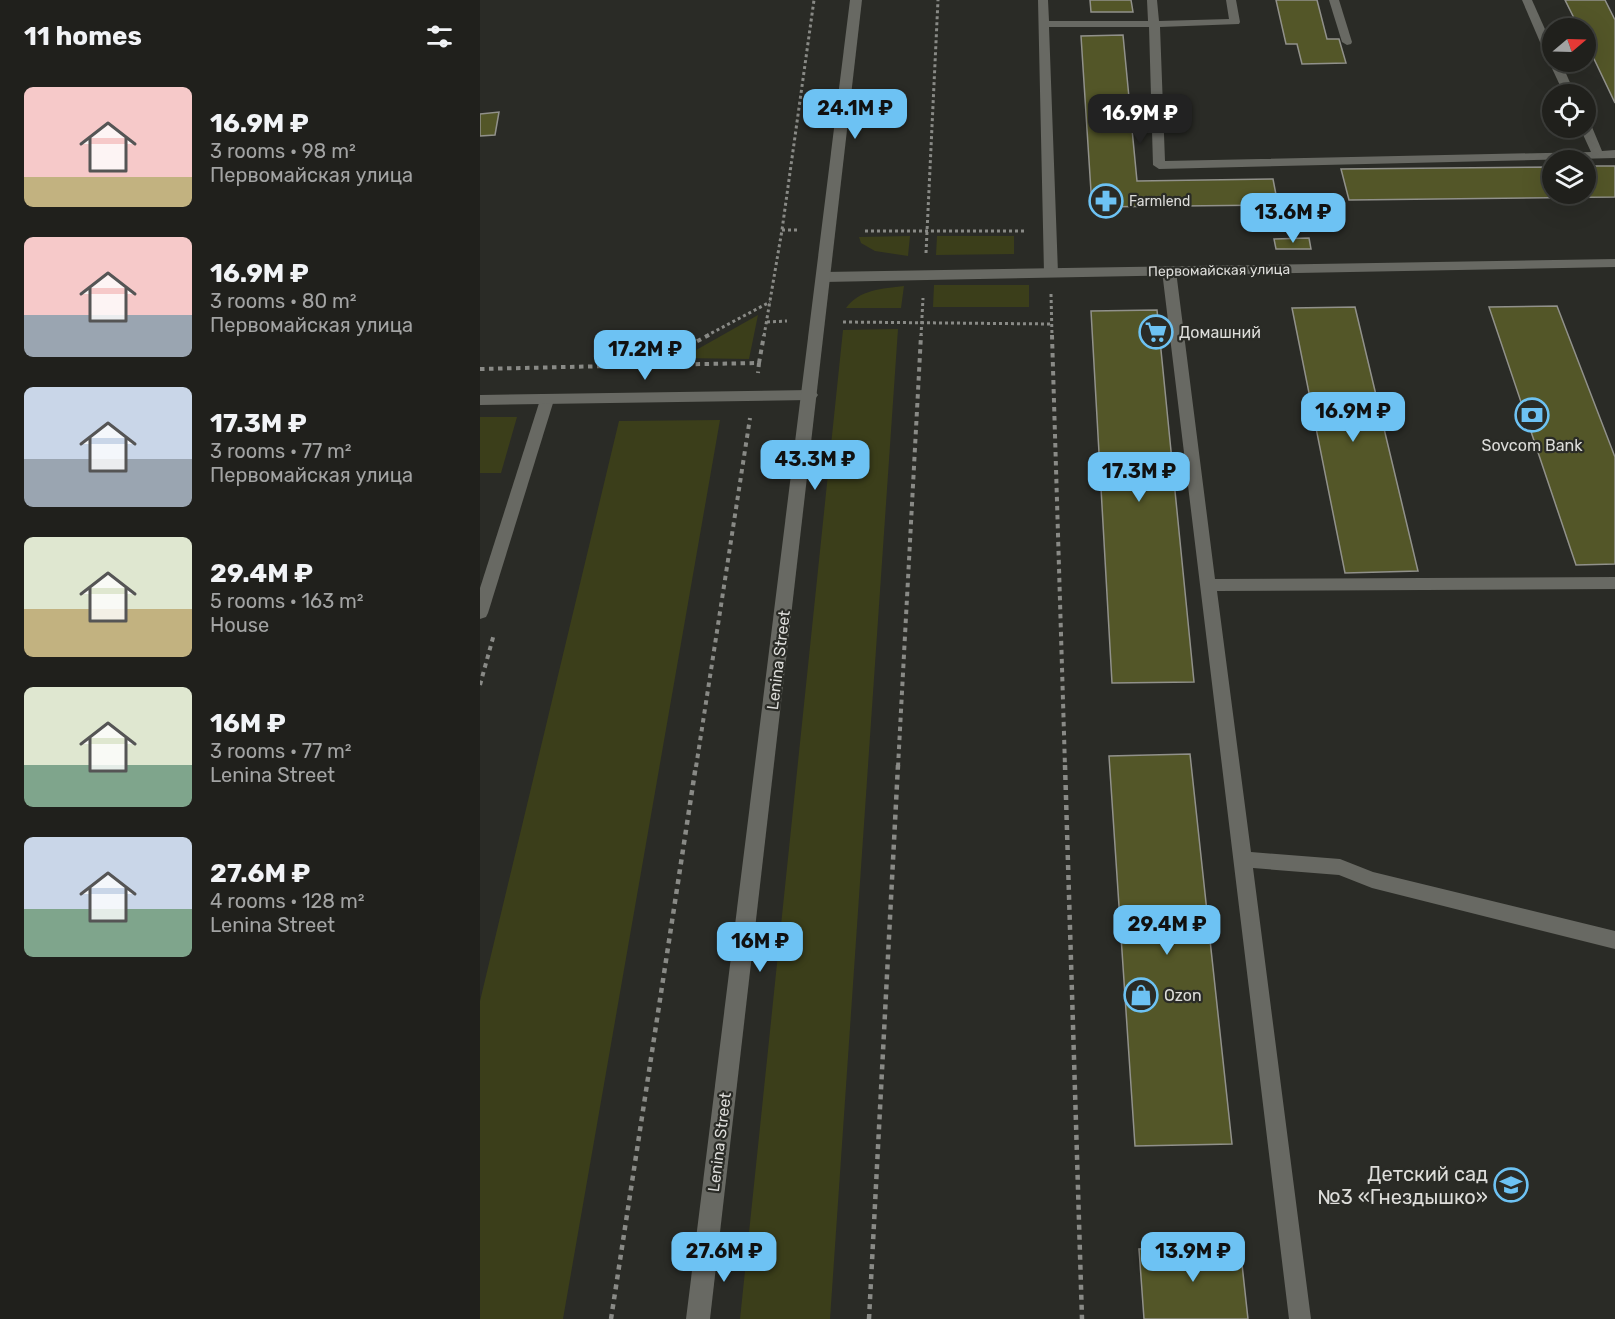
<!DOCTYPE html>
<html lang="en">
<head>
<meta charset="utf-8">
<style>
  body { margin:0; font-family:Rubik,sans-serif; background:#2d2d29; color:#f1f3f6; height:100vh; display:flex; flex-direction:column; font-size:22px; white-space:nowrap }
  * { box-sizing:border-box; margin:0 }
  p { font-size:20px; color:#a2a3a3 }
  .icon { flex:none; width:33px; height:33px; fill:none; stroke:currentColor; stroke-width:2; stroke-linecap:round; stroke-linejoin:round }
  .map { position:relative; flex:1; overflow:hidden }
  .drawer { display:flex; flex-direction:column; background:#20201c; width:480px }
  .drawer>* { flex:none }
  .needle { width:39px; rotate:71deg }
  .controls { position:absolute; left:1062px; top:18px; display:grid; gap:12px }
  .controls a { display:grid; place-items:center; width:54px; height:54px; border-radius:50%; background:#20201c; box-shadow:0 6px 24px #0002,0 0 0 2px #3d3e3b; font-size:30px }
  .price { position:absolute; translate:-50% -51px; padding:0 14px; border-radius:12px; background:#6dc2f3; color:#111; font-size:20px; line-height:39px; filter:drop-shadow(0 2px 3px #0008) }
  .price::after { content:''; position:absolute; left:50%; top:36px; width:18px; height:14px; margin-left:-9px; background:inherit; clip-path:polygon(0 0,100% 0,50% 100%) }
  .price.current { background:#222; color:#fff }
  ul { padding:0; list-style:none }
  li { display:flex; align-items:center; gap:18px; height:150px; padding:0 24px }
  li span { display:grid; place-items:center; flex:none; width:168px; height:120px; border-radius:9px; color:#555 }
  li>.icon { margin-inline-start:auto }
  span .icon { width:72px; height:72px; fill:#fffc; stroke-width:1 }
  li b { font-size:26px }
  h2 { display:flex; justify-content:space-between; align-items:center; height:72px; padding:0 24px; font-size:26px }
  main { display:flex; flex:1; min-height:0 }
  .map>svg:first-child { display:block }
  .green { fill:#3b3e1a }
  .building { fill:#535628; stroke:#91918b; stroke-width:1.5 }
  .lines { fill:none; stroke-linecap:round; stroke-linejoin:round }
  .path-far2 { stroke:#898a86; stroke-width:3; stroke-dasharray:3 3; stroke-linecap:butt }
  .path-far1 { stroke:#898a86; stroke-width:4; stroke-dasharray:4.5 4.5; stroke-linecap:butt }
  .path { stroke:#898a86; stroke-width:4.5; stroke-dasharray:5 5; stroke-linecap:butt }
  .service { fill:#686963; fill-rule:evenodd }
  .minor { fill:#686963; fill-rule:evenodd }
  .tertiary { fill:#686963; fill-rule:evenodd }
  .secondary { fill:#686963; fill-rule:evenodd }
  .labels { text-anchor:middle; stroke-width:4.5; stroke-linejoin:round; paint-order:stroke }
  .far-poi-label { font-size:14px; fill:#ddddda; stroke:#2a2b26; text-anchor:start }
  .far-street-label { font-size:14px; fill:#ddddda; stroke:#2a2b26 }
  .poi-label { font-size:16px; fill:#ddddda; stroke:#2a2b26; text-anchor:start }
  .street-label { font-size:16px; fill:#ddddda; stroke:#2a2b26 }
  .near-poi-label { font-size:20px; fill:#ddddda; stroke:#2a2b26; text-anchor:end }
</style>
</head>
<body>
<main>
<section class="drawer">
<h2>11 homes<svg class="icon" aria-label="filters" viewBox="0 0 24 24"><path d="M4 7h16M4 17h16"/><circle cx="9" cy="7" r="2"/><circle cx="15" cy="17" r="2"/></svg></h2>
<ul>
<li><span style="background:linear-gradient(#f6c9c9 75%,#c2b280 0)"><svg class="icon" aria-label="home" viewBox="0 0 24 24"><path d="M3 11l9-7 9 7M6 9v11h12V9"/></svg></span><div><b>16.9M ₽</b><p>3 rooms · 98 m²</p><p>Первомайская улица</p></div></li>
<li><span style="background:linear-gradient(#f6c9c9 65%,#9aa5b1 0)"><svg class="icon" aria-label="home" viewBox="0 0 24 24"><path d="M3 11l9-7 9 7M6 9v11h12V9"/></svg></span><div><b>16.9M ₽</b><p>3 rooms · 80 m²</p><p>Первомайская улица</p></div></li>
<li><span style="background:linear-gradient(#c9d6e8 60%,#9aa5b1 0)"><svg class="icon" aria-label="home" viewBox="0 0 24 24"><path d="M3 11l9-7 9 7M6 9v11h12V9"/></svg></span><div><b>17.3M ₽</b><p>3 rooms · 77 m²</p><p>Первомайская улица</p></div></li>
<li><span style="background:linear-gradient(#dfe7d0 60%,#c2b280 0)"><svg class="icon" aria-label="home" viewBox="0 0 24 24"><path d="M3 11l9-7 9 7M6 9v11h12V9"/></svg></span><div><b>29.4M ₽</b><p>5 rooms · 163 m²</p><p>House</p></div></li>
<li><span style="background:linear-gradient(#dfe7d0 65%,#7fa58c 0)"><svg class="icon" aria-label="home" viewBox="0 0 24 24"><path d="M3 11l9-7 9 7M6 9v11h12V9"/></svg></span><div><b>16M ₽</b><p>3 rooms · 77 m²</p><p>Lenina Street</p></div></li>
<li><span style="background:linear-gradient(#c9d6e8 60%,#7fa58c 0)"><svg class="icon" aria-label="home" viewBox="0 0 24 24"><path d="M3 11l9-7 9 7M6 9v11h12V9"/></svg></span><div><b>27.6M ₽</b><p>4 rooms · 128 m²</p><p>Lenina Street</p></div></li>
</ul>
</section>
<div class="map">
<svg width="1135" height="1319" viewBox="0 0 1135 1319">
  <rect width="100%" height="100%" fill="#2a2b26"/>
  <!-- green -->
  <g class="green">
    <polygon points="430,236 428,256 395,251 381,243 379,237"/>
    <polygon points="457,236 534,236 534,254 456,255"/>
    <polygon points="454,285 549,285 549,307 453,307"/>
    <path d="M 424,286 L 421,308 L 366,308 C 380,289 402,289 424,286 Z"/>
    <polygon points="278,315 269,359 202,358"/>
    <polygon points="418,329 350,1319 260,1319 363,330"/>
    <polygon points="0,417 37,417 21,473 0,473"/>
    <polygon points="240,420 83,1319 0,1319 0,1001 139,421"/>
  </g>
  <!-- building -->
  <g class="building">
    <polygon points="610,0 651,0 653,12 611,12"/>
    <polygon points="796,0 837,0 847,39 859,39 866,63 822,64 817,44 806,44"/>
    <polygon points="1085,0 1125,0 1135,20 1135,103 1106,42 1106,28 1099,28"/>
    <polygon points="643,35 657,181 793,179 798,205 612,207 601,36"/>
    <polygon points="19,112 15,135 0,136 0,114"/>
    <polygon points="1106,166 1135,166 1135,197 869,200 861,169 1072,167 1072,194 1106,194"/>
    <polygon points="829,238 831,249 796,249 794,239"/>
    <polygon points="1077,306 1135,457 1135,564 1096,565 1009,307"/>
    <polygon points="875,307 938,571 865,573 812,308"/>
    <polygon points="677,310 714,682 632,683 611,311"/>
    <polygon points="710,754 752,1144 655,1146 629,756"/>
    <polygon points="760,1246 768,1319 664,1319 659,1249"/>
  </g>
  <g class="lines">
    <!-- path-far2 -->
    <g class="path-far2">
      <polyline points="302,230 318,230"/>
      <polyline points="385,231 546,231"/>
      <polyline points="446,253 458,0"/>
      <polyline points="571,294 572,336"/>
      <polyline points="287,322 307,321"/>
      <polyline points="363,322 572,324"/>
      <polyline points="226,336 290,302"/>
      <polyline points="284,336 302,230 334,0"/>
      <polyline points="441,336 443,298"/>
    </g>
    <!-- path-far1 -->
    <g class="path-far1">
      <polyline points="229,335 172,365 279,363 278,373"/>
      <polyline points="572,335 585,767"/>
      <polyline points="279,363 284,335"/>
      <polyline points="0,369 172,365"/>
      <polyline points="0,685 14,634"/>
      <polyline points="216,767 270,418"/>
      <polyline points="418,767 441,335"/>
    </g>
    <!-- path -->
    <g class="path">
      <polyline points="585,765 602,1319"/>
      <polyline points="131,1319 216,765"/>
      <polyline points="389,1319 418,765"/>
    </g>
    <!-- service -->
    <g class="service">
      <polygon points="558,0 568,0 569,21 668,21 667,0 677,0 679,21 749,19 746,0 756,0 760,22 759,24 680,27 685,161 1111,152 1100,128 1106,128 1106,123 1112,127 1122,151 1135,150 1135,158 679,169 673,165 669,27 569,27 578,273 576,276 566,276 564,273"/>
      <polygon points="849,0 859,0 872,42 871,44 867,45 862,42"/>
      <polygon points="1042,0 1052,0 1072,45 1072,59 1066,56"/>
      <polygon points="1072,59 1072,62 1081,62 1095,94 1084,94 1069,62"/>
      <polygon points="689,267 696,271 735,579 1135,577 1135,589 737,591 771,852 860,859 893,872 1135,931 1135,949 892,888 859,875 773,868 831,1319 809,1319 682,271"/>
      <polygon points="67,395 74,400 8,613 6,617 0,619 0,588 60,400"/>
    </g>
    <!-- minor -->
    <polygon class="minor" points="330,390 335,391 338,395 335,399 330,400 0,405 0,395"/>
    <!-- tertiary -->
    <polygon class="tertiary" points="1135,259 1135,267 344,282 337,277 344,272"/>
    <!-- secondary -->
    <polygon class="secondary" points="370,0 382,0 230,1319 206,1319"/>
  </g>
  <!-- icons -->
  <defs>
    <symbol id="pharmacy-ring" viewBox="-11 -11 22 22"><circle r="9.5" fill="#2a2b26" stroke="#6dc2f3" stroke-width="1.5"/><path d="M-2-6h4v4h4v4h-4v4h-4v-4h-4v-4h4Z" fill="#6dc2f3"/></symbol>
    <symbol id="supermarket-ring" viewBox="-11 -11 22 22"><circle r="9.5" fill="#2a2b26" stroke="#6dc2f3" stroke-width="1.5"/><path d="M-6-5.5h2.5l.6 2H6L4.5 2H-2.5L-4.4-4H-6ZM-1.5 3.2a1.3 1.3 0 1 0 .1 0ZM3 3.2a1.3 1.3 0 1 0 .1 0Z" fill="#6dc2f3"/></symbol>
    <symbol id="bank-ring" viewBox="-11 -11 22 22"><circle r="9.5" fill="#2a2b26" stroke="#6dc2f3" stroke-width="1.5"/><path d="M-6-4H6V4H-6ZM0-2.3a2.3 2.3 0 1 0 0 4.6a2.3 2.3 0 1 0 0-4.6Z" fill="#6dc2f3"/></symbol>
    <symbol id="shop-ring" viewBox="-11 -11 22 22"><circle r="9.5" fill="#2a2b26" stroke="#6dc2f3" stroke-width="1.5"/><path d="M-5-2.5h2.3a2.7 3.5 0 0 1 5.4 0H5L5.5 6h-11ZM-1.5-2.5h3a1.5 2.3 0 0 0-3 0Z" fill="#6dc2f3"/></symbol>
    <symbol id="school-ring" viewBox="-11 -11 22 22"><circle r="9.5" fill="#2a2b26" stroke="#6dc2f3" stroke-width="1.5"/><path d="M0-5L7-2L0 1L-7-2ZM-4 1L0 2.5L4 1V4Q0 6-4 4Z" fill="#6dc2f3"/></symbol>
  </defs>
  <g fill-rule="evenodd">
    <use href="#pharmacy-ring" x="607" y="182" width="38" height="38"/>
    <use href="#supermarket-ring" x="657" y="313" width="38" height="38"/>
    <use href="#bank-ring" x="1033" y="396" width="38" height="38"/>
    <use href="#shop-ring" x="642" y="976" width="38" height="38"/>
    <use href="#school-ring" x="1012" y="1166" width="38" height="38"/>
  </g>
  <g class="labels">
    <!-- far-poi labels -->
    <g class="far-poi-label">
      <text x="649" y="206">Farmlend</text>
    </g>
    <!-- far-street labels -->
    <g class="far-street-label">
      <text transform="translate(739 270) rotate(-1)" y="5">Первомайская улица</text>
    </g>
    <!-- poi labels -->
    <g class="poi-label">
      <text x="699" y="338">Домашний</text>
      <text x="1052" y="451" text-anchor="middle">Sovcom Bank</text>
      <text x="684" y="1001">Ozon</text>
    </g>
    <!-- street labels -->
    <g class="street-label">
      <text transform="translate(298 660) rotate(-83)" y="6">Lenina Street</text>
      <text transform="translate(239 1142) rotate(-83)" y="6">Lenina Street</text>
    </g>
    <!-- near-poi labels -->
    <g class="near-poi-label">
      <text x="1008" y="1181">Детский сад<tspan x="1008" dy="23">№3 «Гнездышко»</tspan></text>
    </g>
  </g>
</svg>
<div class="controls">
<a><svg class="needle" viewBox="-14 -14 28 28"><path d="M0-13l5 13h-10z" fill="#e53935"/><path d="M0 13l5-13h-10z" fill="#a2a3a3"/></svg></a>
<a><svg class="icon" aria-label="locate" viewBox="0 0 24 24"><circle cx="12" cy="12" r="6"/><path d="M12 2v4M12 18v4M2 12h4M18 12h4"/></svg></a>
<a><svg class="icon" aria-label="layers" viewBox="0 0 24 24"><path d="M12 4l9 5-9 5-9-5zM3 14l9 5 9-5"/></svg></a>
</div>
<b class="price" style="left:375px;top:140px">24.1M ₽</b>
<b class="price current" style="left:660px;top:145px">16.9M ₽</b>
<b class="price" style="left:813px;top:244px">13.6M ₽</b>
<b class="price" style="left:165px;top:381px">17.2M ₽</b>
<b class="price" style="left:873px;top:443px">16.9M ₽</b>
<b class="price" style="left:335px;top:491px">43.3M ₽</b>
<b class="price" style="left:659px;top:503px">17.3M ₽</b>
<b class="price" style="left:687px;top:956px">29.4M ₽</b>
<b class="price" style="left:280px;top:973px">16M ₽</b>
<b class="price" style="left:244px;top:1283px">27.6M ₽</b>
<b class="price" style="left:713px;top:1283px">13.9M ₽</b>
</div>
</main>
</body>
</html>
